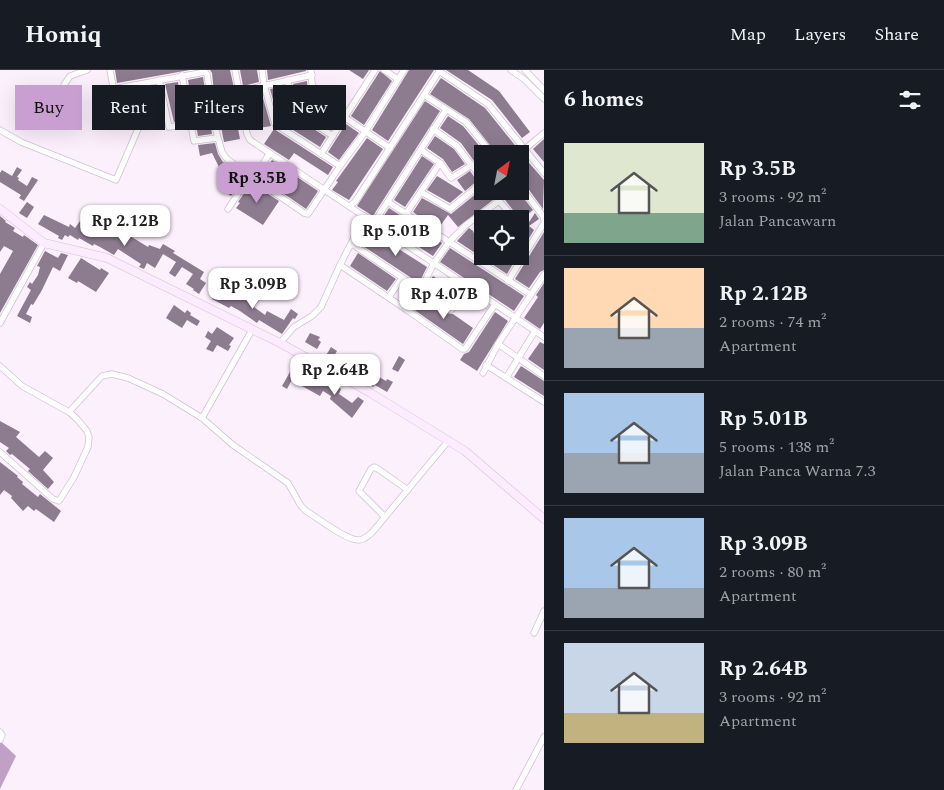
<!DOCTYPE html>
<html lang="en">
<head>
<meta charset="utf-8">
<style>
  body { margin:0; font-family:Spectral,serif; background:#242831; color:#f1f3f6; height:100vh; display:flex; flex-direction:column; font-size:19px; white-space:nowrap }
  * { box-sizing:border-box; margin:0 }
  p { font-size:16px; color:#9ea1a6 }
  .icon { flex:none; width:28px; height:28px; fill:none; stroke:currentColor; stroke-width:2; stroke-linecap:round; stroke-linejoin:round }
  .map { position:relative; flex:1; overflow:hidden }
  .details { display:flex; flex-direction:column; background:#171b24; width:400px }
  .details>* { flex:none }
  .hud { position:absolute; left:15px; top:15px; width:454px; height:45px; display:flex; gap:10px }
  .needle { width:32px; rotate:32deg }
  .controls { position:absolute; left:474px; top:75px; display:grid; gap:10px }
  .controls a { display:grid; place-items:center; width:55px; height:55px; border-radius:0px; background:#171b24; box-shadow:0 5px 20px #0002; font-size:25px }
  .price { position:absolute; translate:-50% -42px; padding:0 11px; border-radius:10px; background:#fff; color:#222; font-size:16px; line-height:32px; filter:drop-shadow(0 1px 2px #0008) }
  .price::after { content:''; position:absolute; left:50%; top:30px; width:15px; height:11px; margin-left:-8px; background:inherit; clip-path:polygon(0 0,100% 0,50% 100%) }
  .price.active { background:#c89fd0; color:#111 }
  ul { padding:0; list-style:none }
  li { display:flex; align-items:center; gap:15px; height:125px; padding:0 20px }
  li+li { border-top:1px solid #363941 }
  li span { display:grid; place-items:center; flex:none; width:140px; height:100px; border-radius:0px; color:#555 }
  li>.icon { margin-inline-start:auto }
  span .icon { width:60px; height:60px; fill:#fffc; stroke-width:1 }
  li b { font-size:21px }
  h2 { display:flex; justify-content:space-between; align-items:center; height:60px; padding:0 20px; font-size:21px }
  .pill { padding:0 18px; border-radius:0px; background:#171b24; box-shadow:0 5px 20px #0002; font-size:18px; line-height:45px }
  .pill.active { background:#c89fd0; color:#111 }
  header { display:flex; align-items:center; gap:30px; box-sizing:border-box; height:70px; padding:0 25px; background:#171b24; border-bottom:1px solid #363941 }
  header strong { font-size:24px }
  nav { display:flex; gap:28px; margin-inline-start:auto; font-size:18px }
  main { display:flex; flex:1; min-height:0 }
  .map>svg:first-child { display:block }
  .water { fill:#c0a0c4 }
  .building { fill:#8d7b8f }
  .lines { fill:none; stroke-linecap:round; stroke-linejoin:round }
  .street-casing { stroke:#d4c0d6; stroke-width:7 }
  .secondary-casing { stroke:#d4c0d6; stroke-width:9 }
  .street { stroke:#fff; stroke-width:5.5 }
  .secondary { stroke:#fdecff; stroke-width:8 }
</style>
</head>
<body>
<header>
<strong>Homiq</strong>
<nav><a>Map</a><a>Layers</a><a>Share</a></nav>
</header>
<main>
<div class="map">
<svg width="544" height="720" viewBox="0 0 544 720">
  <rect width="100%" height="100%" fill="#fcf0fd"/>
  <!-- water -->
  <polygon class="water" points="0,671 16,686 0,719"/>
  <!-- building -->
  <g class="building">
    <polygon points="115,0 190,0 117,13"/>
    <polygon points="210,0 230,0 234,18 214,22 212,3"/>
    <polygon points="240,0 257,0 259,12 243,16"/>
    <polygon points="267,0 306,0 306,1 268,10"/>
    <polygon points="349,0 369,0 363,9"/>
    <polygon points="409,0 434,0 388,71 372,60"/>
    <polygon points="446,0 468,0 499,21 530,62 522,68 492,30"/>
    <polygon points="380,1 392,11 364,55 351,46"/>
    <polygon points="203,7 212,64 198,66 188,10"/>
    <polygon points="441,8 485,38 518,79 514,84 497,84 469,49 430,24"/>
    <polygon points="307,11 308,27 314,33 298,37 293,14"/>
    <polygon points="178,12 185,50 174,52 165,14"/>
    <polygon points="155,16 158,30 122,38 119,23"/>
    <polygon points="284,16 291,44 326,67 320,77 279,51 270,19"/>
    <polygon points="261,21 271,56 252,59 245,25"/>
    <polygon points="232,28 240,69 224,72 216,31"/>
    <polygon points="425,31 440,41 373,146 357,136"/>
    <polygon points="316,34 338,49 331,59 309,45"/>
    <polygon points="160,39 163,53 150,56 148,50 136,51 134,45"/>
    <polygon points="448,46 463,56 486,84 482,84 482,102 461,73 440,58"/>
    <polygon points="346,54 359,63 339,90 328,82"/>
    <polygon points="274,59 333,97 328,105 294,83 289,90 264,74"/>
    <polygon points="435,66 454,79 465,94 452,102 443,89 427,78"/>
    <polygon points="367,68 383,79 349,130 332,120 338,112 336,111"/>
    <polygon points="544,69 544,92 533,79"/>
    <polygon points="215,73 218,84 223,92 244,107 231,126 228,124 236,112 235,108 219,97 212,83 200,86 198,75"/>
    <polygon points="422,86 434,94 405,137 394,130"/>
    <polygon points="523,86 544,110 543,139 524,113 520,111 520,89"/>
    <polygon points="272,90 318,121 306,139 261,108"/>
    <polygon points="17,97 22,100 17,107 19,108 18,110 27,116 32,107 38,110 24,131 19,128 21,125 0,112 0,103 2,100 12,106"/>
    <polygon points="470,101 477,111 465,121 457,110"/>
    <polygon points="437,106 442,109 463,122 450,133 427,120"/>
    <polygon points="251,113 279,131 263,155 236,138 240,133 238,132"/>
    <polygon points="482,119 482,121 487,121 493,130 458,157 448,145 438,159 413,142 422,128 451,144"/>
    <polygon points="498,121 518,121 533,140 522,149 520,149"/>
    <polygon points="27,132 34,137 27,148 19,143"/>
    <polygon points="389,138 442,173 433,186 380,152"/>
    <polygon points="535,143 539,149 529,156 534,160 520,183 520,166"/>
    <polygon points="44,145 69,157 70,154 75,158 80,151 93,159 95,155 109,164 118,151 131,158 127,164 148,177 149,175 160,179 163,174 175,181 173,183 204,202 200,209 206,213 199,224 193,220 194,219 186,214 193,204 182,197 175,207 169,203 176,192 163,184 155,198 147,193 144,199 139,197 141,194 118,179 114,185 100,177 94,174 93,176 79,168 78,170 70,165 68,167 65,165 62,170 58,168 59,166 38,154"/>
    <polygon points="0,146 6,151 5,152 15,158 13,161 23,167 24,165 38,175 0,243 0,204 13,181 4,176 0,182"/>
    <polygon points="469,158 473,161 475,166 482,170 482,186 509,186 514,192 507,204 457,171"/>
    <polygon points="372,162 427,197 419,213 363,176"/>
    <polygon points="544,162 544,200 540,202 529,218 515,209"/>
    <polygon points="450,178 524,226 514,241 440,192"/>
    <polygon points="45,181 58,188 61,183 68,185 60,201 53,197 42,220 33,235 31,234 26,244 32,247 30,253 17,246 31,220 27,217 30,212 32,214 38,205 40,197 37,196"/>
    <polygon points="358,183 396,209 387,221 350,196"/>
    <polygon points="81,188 100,200 101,198 109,203 96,222 78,211 77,213 68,208"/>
    <polygon points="433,206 457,222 451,230 428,215"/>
    <polygon points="544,213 544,253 540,259 524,248 538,227 536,225"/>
    <polygon points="220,215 225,218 223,220 236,227 238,225 247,230 250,224 259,230 254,237 265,245 267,241 284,250 291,239 298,244 295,249 293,248 282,264 259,250 257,253 240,241 231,236 229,238 212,229"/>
    <polygon points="422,226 446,243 453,244 473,258 463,274 413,239"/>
    <polygon points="174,235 185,243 187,240 191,243 190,245 200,251 197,256 187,250 182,258 166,248"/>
    <polygon points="495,242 508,251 477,301 460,290 464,284 469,282"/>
    <polygon points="217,257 234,268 229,275 231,276 228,281 217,275 213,282 206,279 211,271 205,267 208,261 212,264"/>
    <polygon points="310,263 320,267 318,270 321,272 317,279 305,272"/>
    <polygon points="540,272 544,274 544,300 528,289"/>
    <polygon points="331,277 337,281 331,291 325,287"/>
    <polygon points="399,286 405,290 398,302 392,299"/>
    <polygon points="353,290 364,298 386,311 387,309 393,312 387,322 375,315 373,317 346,300"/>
    <polygon points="294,295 298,298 287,319 282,316"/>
    <polygon points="521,296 544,311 544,326 514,307"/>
    <polygon points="315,309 327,316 330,312 336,315 341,319 339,324 352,333 358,327 364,331 352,348 330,329 331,326 323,321 320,326 302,316 304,311 311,315"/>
    <polygon points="0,351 20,362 16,367 39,387 45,381 53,388 43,400 54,412 48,419 28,401 30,399 12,384 10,385 6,381 9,378 0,372"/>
    <polygon points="0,392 18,406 17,407 23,412 22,414 38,427 40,424 61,441 54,452 36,439 34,441 28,436 23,441 11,428 12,426 4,420 0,425"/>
  </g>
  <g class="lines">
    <defs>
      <g id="street">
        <polyline points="110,0 118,44 163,34"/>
        <polyline points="235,0 247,64 250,70 544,267"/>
        <polyline points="262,0 264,15 275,54 340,96"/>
        <polyline points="311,0 313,26 390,78"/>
        <polyline points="384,0 398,9"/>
        <polyline points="511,0 525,10 544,29"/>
        <polyline points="525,0 544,20"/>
        <polyline points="439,1 488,34 544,103"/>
        <polyline points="182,5 194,71 217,68"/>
        <polyline points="159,10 169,57 191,54"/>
        <polyline points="287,10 294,41 333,66"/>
        <polyline points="64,15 70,6 87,0"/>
        <polyline points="113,19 205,2 207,4 215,57 222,82 227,89 250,106 304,143 308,144 340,96 365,62 404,0"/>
        <polyline points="424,25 466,52 492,84"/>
        <polyline points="210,28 312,5"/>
        <polyline points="433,59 457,76 482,109"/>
        <polyline points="0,60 21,72 116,110 138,59 118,44"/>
        <polyline points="421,80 440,93 451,108 472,95"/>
        <polyline points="321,84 375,0"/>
        <polyline points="519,84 544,63"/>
        <polyline points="254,109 269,84"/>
        <polyline points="520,116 543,146 544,150"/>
        <polyline points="421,122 450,139 482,113"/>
        <polyline points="499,131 515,149"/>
        <polyline points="388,132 531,225"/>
        <polyline points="350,136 355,132 440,0"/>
        <polyline points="228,139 250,106"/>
        <polyline points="406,144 440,93"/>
        <polyline points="374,153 446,40"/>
        <polyline points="478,162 482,165"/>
        <polyline points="352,174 449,239 451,240 453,238 467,215"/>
        <polyline points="514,186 521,190"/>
        <polyline points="340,195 407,240 421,219 434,193 449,172 466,155 499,131 492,121"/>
        <polyline points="508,211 544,153"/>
        <polyline points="389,227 402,208"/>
        <polyline points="407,240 462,279 465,279 495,234"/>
        <polyline points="0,253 44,173"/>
        <polyline points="280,273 294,257 312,246 321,237 340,195 365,146"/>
        <polyline points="498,274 544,306"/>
        <polyline points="486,295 544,332"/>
        <polyline points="0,296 22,316 69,342 77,349 87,361 89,367 88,377 74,407 59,431 53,429 0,382"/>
        <polyline points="483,303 498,274 544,205"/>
        <polyline points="506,308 535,261"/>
        <path d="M 69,342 L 102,306 L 112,304 L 128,308 L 163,324 L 202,348 L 233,375 L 288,413 L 301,436 L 306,441 C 318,448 347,471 359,470 C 366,469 371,464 375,459 L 449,370"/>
        <polyline points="202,348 252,260"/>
        <polyline points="385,447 359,421 371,399 374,397 378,399 408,420"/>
        <polyline points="534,563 544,541"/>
        <polyline points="0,662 2,665 0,670"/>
        <polyline points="516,720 544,667"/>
      </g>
      <polyline id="secondary" points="0,139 44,173 107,188 280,273 369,322 465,381 544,449"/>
    </defs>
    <!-- street casing -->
    <use href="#street" class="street-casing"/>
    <!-- secondary casing -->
    <use href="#secondary" class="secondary-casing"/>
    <!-- street -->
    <use href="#street" class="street"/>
    <!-- secondary -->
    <use href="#secondary" class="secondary"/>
  </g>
</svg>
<div class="controls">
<a><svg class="needle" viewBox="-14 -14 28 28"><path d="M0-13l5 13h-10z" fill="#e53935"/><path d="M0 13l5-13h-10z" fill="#9ea1a6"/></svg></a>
<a><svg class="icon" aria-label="locate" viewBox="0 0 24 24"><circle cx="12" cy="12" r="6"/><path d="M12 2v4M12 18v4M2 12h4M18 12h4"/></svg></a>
</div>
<b class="price active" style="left:257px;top:134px">Rp 3.5B</b>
<b class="price" style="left:125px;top:177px">Rp 2.12B</b>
<b class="price" style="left:396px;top:187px">Rp 5.01B</b>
<b class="price" style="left:253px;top:240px">Rp 3.09B</b>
<b class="price" style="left:444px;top:250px">Rp 4.07B</b>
<b class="price" style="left:335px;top:326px">Rp 2.64B</b>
<div class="hud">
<a class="pill active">Buy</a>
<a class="pill">Rent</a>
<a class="pill">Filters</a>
<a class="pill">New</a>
</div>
</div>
<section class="details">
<h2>6 homes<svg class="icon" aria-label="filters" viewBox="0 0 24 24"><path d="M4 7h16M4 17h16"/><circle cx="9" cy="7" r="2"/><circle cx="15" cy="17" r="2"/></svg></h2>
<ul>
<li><span style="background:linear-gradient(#dfe7d0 70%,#7fa58c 0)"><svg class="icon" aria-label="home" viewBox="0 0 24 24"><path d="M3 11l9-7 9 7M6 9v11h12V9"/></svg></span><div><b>Rp 3.5B</b><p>3 rooms · 92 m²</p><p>Jalan Pancawarn</p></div></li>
<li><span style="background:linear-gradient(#ffd9b3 60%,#9aa5b1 0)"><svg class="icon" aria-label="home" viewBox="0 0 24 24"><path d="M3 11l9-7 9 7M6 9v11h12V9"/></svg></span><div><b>Rp 2.12B</b><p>2 rooms · 74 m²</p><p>Apartment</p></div></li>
<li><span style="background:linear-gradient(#a9c7e8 60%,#9aa5b1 0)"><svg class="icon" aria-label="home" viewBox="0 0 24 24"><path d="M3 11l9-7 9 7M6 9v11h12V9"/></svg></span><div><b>Rp 5.01B</b><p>5 rooms · 138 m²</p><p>Jalan Panca Warna 7.3</p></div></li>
<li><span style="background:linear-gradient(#a9c7e8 70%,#9aa5b1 0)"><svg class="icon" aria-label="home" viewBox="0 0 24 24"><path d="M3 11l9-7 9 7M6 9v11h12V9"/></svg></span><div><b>Rp 3.09B</b><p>2 rooms · 80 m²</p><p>Apartment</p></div></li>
<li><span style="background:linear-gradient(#c9d6e8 70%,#c2b280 0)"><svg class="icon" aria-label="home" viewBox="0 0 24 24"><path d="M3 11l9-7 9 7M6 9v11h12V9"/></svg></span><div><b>Rp 2.64B</b><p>3 rooms · 92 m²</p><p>Apartment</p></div></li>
</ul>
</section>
</main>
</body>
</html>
